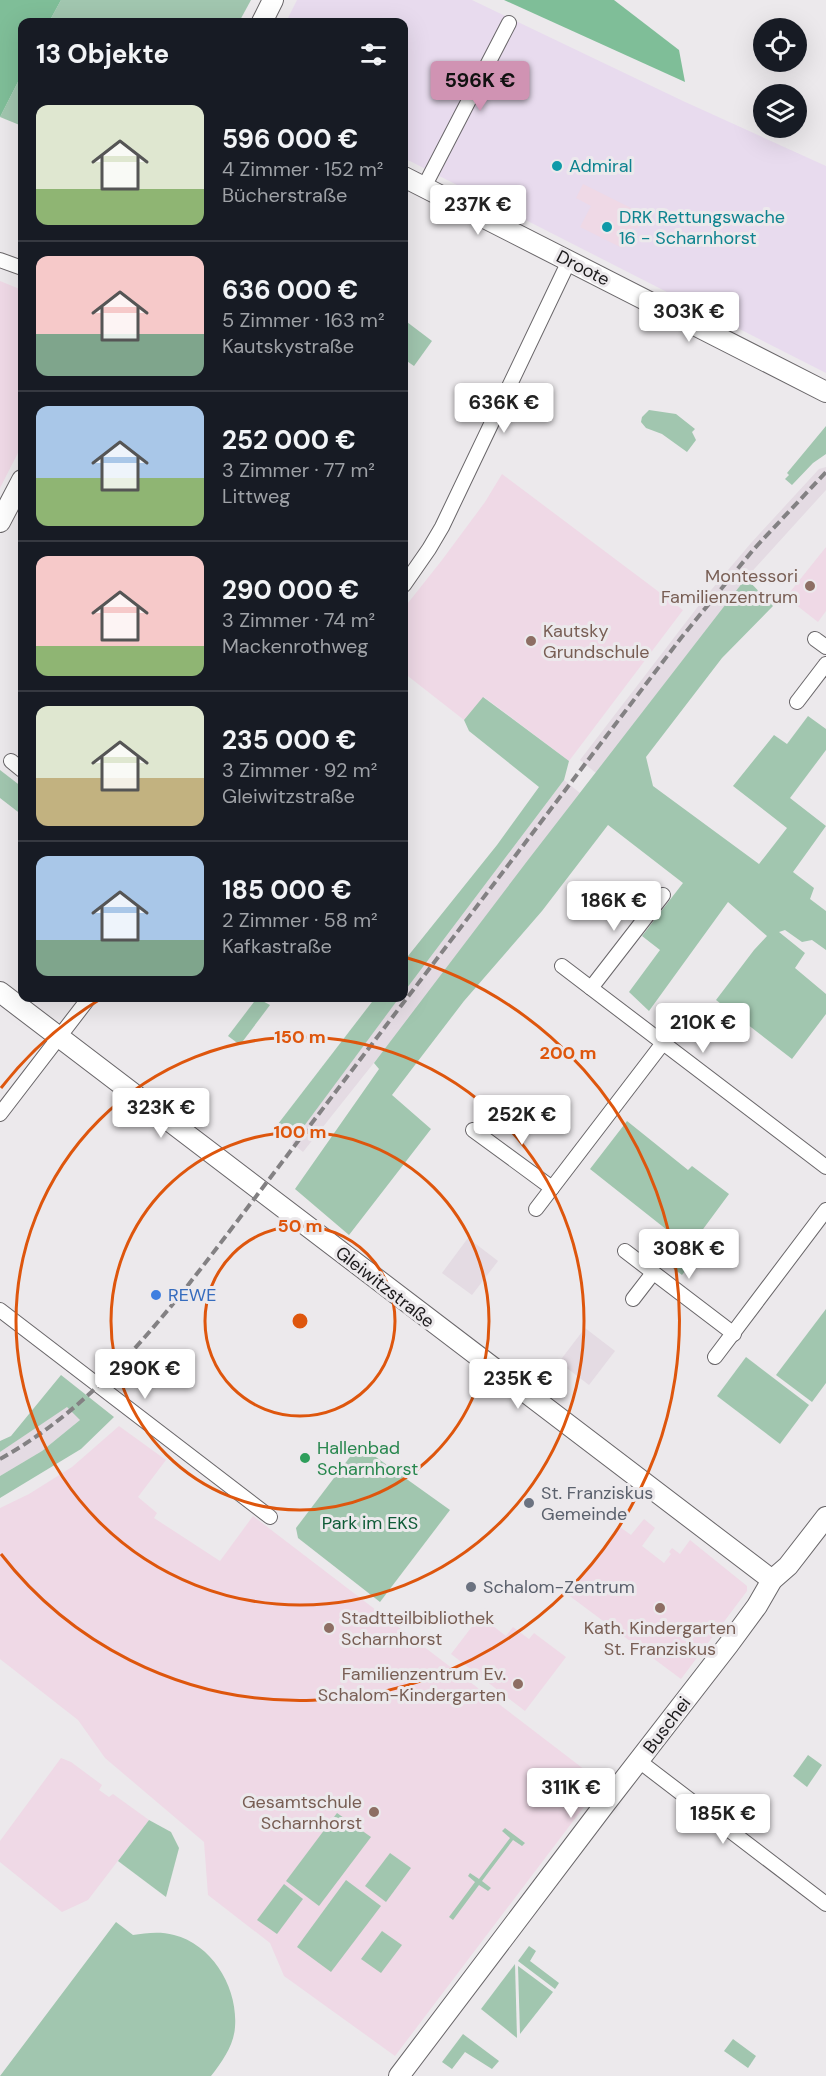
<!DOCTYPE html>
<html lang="de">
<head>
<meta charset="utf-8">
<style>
  body { margin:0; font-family:"DM Sans",sans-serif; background:#242831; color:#f1f3f6; height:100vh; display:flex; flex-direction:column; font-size:22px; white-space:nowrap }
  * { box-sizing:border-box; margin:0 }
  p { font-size:20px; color:#9ea1a6 }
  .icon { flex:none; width:33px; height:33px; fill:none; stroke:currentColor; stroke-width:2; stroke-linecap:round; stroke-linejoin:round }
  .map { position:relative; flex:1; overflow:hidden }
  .panel { position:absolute; left:18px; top:18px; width:390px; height:984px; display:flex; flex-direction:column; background:#171b24; border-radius:12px; box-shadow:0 6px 24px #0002 }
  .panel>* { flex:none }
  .buttons { position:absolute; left:753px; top:18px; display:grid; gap:12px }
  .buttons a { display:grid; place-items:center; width:54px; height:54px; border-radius:50%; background:#171b24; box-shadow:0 6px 24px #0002; font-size:30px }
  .price { position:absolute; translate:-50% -51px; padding:0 14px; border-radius:6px; background:#fff; color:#222; font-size:20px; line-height:39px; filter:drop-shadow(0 2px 3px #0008) }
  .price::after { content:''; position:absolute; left:50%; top:36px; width:18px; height:14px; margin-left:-9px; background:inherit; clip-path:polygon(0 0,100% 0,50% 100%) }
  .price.active { background:#d093b3; color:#111 }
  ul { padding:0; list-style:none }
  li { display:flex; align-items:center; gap:18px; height:150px; padding:0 18px }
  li+li { border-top:2px solid #363941 }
  li span { display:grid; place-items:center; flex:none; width:168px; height:120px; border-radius:12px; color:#555 }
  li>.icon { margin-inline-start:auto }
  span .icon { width:72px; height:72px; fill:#fffc; stroke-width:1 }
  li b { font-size:26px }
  h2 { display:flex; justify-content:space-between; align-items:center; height:72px; padding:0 18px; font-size:26px }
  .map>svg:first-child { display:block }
  .commercial { fill:#e8dbee }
  .built { fill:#e4dbe3 }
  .education { fill:#efd9e6 }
  .green { fill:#a1c6af }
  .forest { fill:#7fbe98 }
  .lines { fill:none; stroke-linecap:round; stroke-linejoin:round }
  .street-casing { stroke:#696669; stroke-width:16 }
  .secondary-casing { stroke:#696669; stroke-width:22 }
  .street { stroke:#fff; stroke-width:14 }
  .secondary { stroke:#fff; stroke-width:20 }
  .rail { stroke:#838183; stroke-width:4; stroke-dasharray:9 4.5; stroke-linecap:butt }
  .ring { fill:none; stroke:#de560d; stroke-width:3 }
  .culture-dot { fill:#0f9aa8; stroke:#ece9ec; stroke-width:2 }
  .education-dot { fill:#8d6e63; stroke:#ece9ec; stroke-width:2 }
  .shop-dot { fill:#3f7fe0; stroke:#ece9ec; stroke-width:2 }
  .leisure-dot { fill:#2e9e5b; stroke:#ece9ec; stroke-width:2 }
  .worship-dot { fill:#6b7280; stroke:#ece9ec; stroke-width:2 }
  .labels { text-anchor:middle; stroke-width:6; stroke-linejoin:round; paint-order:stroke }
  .culture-label { font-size:18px; fill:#0d838f; stroke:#ece9ec; text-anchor:start }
  .street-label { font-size:18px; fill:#1b191b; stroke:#ece9ec }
  .education-label { font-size:18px; fill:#785e54; stroke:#ece9ec; text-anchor:end }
  .shop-label { font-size:18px; fill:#366cbe; stroke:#ece9ec; text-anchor:start }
  .leisure-label { font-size:18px; fill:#27864d; stroke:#ece9ec; text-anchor:start }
  .worship-label { font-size:18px; fill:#5b616d; stroke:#ece9ec; text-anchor:start }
  .park-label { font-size:18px; fill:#0f5b37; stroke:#ece9ec }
  .centre { fill:#de560d; stroke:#ece9ec; stroke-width:3 }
  .ring-label { font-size:18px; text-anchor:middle; font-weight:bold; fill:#de560d; stroke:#ece9ec; stroke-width:6; stroke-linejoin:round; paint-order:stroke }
</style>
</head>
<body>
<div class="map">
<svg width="826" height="2076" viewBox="0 0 826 2076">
  <rect width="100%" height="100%" fill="#ece9ec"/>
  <!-- commercial -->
  <polygon class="commercial" points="297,0 472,0 683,101 826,166 826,373 404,158 404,22 286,22"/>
  <!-- built -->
  <g class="built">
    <polygon points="826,467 826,490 746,578 596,773 580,760 706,596 751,543 819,469"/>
    <polygon points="564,780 580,793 396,1035 303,1152 292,1143 371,1033 399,998 404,998 404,992"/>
    <polygon points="468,1238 498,1261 472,1295 442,1273"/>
    <polygon points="585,1328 615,1351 589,1385 559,1362"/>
    <polygon points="67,1406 80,1420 42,1451 0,1476 0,1452"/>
  </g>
  <!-- education -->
  <g class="education">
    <polygon points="583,184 645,215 637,229 633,227 622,248 580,227 591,206 576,198"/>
    <polygon points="0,281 22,290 22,445 0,488"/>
    <polygon points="502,474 683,610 569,761 484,697 464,720 404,673 404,608 442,560 485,502"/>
    <polygon points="826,547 826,611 818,622 786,597"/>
    <polygon points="119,1426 166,1460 138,1497 157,1513 154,1518 220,1561 253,1516 602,1783 395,2056 284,1976 270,1943 208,1895 204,1842 105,1758 78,1720 0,1659 0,1508 29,1494 72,1467"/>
    <polygon points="644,1519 655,1528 642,1546 664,1563 671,1554 669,1552 672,1548 680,1554 690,1540 747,1586 747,1591 681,1679 567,1594 620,1527 631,1535"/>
    <polygon points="480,1616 506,1636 513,1627 529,1639 534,1633 566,1657 525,1711 451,1654"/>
    <polygon points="61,1758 71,1762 102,1785 99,1790 109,1797 113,1794 149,1820 88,1900 62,1912 0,1862 0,1841"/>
  </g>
  <!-- green -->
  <g class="green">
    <polygon points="61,0 251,0 239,22 49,22"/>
    <polygon points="22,74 22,126 0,117"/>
    <polygon points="407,322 432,341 414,366 404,359 404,327"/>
    <polygon points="649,410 676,414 695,429 692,432 696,440 687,452 662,434 646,428 641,422 642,417"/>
    <polygon points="826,426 826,454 813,463 792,485 785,479 789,475 787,473"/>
    <polygon points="746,578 773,606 722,658 646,757 653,786 759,864 787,828 733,786 774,735 787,744 808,716 826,729 826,750 790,798 826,826 793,872 814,888 810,899 826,911 826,950 812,940 802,942 785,930 779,932 805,953 795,968 826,994 826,1014 792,1059 716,1000 754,950 767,936 728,902 649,1011 629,992 660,950 642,936 683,883 608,825 542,911 464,1001 392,1095 431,1129 349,1235 295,1189 379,1069 374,1063 528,860"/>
    <polygon points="483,697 569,761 564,780 404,992 404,961 497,845 539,787 469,731 464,720"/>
    <polygon points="0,770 22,787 22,815 0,798"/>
    <polygon points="257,998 270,1005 240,1045 228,1036"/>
    <polygon points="375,998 399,998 296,1137 278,1124"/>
    <polygon points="627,1121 688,1170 692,1166 729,1194 695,1240 703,1247 682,1275 666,1263 681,1241 590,1169"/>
    <polygon points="826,1309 826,1383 812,1402 776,1375"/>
    <polygon points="746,1357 809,1405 780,1444 717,1396"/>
    <polygon points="61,1375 114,1417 81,1449 0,1498 0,1476 42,1451 80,1420 67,1407 0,1452 0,1441 11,1436"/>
    <polygon points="359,1445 450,1510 380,1602 298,1538 296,1528"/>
    <polygon points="808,1755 822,1765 807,1787 793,1776"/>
    <polygon points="337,1813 371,1837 319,1906 286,1881"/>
    <polygon points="149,1820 171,1832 179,1848 166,1897 118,1861"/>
    <polygon points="505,1828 525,1843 522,1846 513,1840 482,1881 491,1888 488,1891 479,1885 453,1920 449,1917 475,1882 468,1876 470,1873 479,1879 510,1838 502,1831"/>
    <polygon points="390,1853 411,1868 386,1902 365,1886"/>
    <polygon points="346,1880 381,1906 331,1972 297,1947"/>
    <polygon points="284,1884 303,1899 277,1934 257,1920"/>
    <path d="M 116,1922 L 133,1935 C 146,1933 160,1931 174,1935 C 213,1945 238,1988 235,2027 C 234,2045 222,2062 211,2076 L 0,2076 Z"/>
    <polygon points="382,1931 402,1945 381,1973 361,1959"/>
    <polygon points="529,1946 536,1951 530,1961 559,1983 555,1989 518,1961"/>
    <polygon points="515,1964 517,2038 481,2009"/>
    <polygon points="518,1966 553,1992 520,2034"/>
    <polygon points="463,2034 499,2061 492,2069 465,2052 452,2069 442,2062"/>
    <polygon points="733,2039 756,2056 748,2068 724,2051"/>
  </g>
  <!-- forest -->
  <g class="forest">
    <polygon points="0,0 61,0 49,22 22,22 22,74 0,117"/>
    <polygon points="504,0 614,0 679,50 685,82"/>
  </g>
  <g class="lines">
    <defs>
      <g id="street">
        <polyline points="424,187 509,23"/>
        <polyline points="0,260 22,268"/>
        <polyline points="404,585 429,549 442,527 569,261"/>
        <polyline points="815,639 826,647"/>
        <polyline points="797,702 826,664"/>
        <polyline points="11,761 22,770"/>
        <polyline points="562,966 826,1167"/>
        <polyline points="591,988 663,895"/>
        <polyline points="0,1114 89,998"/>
        <polyline points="473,1130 552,1188"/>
        <polyline points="536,1209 663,1043"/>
        <polyline points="625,1251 734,1334"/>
        <polyline points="633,1299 653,1273"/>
        <polyline points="0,1310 270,1517"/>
        <polyline points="715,1357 826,1210"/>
        <polyline points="639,1761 826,1904"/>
      </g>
      <g id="secondary">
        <polyline points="262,22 273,0"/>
        <polyline points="404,177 826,392"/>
        <polyline points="0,522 22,480"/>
        <polyline points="0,992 772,1580"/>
        <polyline points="399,2076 605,1804 729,1644 757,1606 772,1580 788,1566 826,1517"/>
      </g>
    </defs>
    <!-- street casing -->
    <use href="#street" class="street-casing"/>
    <!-- secondary casing -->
    <use href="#secondary" class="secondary-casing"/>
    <!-- street -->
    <use href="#street" class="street"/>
    <!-- secondary -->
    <use href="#secondary" class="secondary"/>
    <!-- rail -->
    <path class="rail" d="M 0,1459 C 90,1409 154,1330 216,1249 L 681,638 L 753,550 L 826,472"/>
  </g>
  <!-- distance rings -->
  <g class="ring">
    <circle cx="300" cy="1321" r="95"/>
    <circle cx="300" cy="1321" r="189"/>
    <circle cx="300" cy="1321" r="284"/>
    <path d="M1 1088A379 379 0 0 1 102 998M404 957A379 379 0 1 1 1 1554"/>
  </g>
  <!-- markers -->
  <g class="culture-dot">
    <circle cx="557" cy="166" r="6"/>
    <circle cx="607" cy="227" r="6"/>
  </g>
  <g class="education-dot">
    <circle cx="810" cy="586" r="6"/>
    <circle cx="531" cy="641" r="6"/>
    <circle cx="660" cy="1608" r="6"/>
    <circle cx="329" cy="1628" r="6"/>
    <circle cx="518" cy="1684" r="6"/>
    <circle cx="374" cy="1812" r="6"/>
  </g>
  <circle class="shop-dot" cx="156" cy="1295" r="6"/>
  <circle class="leisure-dot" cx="305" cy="1458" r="6"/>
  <g class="worship-dot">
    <circle cx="529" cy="1503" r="6"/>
    <circle cx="471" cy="1587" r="6"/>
  </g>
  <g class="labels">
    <!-- culture labels -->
    <g class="culture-label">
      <text x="569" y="172">Admiral</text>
      <text x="619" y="223">DRK Rettungswache<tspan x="619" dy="21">16 - Scharnhorst</tspan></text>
    </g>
    <!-- street labels -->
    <g class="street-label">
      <text transform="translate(583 268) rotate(27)" y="6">Droote</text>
      <text transform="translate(385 1287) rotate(38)" y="6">Gleiwitzstraße</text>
      <text transform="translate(667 1725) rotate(-53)" y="6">Buschei</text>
    </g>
    <!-- education labels -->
    <g class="education-label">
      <text x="798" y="582">Montessori<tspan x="798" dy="21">Familienzentrum</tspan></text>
      <text x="543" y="637" text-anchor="start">Kautsky<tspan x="543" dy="21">Grundschule</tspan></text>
      <text x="341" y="1624" text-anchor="start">Stadtteilbibliothek<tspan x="341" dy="21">Scharnhorst</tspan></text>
      <text x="660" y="1634" text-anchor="middle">Kath. Kindergarten<tspan x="660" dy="21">St. Franziskus</tspan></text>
      <text x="506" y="1680">Familienzentrum Ev.<tspan x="506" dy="21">Schalom-Kindergarten</tspan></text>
      <text x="362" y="1808">Gesamtschule<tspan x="362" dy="21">Scharnhorst</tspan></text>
    </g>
    <!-- shop labels -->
    <g class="shop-label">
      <text x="168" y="1301">REWE</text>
    </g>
    <!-- leisure labels -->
    <g class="leisure-label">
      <text x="317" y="1454">Hallenbad<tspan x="317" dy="21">Scharnhorst</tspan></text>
    </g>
    <!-- worship labels -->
    <g class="worship-label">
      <text x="541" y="1499">St. Franziskus<tspan x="541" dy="21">Gemeinde</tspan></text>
      <text x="483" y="1593">Schalom-Zentrum</text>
    </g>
    <!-- park labels -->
    <g class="park-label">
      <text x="370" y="1529">Park im EKS</text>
    </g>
  </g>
  <circle cx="300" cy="1321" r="9" class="centre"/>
  <g class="ring-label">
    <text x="300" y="1043">150 m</text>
    <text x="568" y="1059">200 m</text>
    <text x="300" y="1138">100 m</text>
    <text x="300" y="1232">50 m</text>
  </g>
</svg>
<div class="buttons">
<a><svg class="icon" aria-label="locate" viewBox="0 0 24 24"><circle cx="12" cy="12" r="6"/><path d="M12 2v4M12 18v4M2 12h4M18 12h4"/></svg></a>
<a><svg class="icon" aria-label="layers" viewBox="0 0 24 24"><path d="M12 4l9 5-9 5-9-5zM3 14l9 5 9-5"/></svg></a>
</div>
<b class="price active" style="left:480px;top:112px">596K €</b>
<b class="price" style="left:478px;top:236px">237K €</b>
<b class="price" style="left:689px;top:343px">303K €</b>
<b class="price" style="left:504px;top:434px">636K €</b>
<b class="price" style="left:614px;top:932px">186K €</b>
<b class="price" style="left:703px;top:1054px">210K €</b>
<b class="price" style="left:161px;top:1139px">323K €</b>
<b class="price" style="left:522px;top:1146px">252K €</b>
<b class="price" style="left:689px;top:1280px">308K €</b>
<b class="price" style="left:145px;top:1400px">290K €</b>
<b class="price" style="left:518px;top:1410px">235K €</b>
<b class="price" style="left:571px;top:1819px">311K €</b>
<b class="price" style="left:723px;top:1845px">185K €</b>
<section class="panel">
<h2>13 Objekte<svg class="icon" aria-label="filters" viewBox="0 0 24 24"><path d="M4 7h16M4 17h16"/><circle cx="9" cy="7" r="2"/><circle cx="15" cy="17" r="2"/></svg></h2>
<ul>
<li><span style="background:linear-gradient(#dfe7d0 70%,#8fb573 0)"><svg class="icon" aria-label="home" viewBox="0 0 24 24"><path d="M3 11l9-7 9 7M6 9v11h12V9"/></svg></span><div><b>596 000 €</b><p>4 Zimmer · 152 m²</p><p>Bücherstraße</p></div></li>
<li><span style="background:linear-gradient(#f6c9c9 65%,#7fa58c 0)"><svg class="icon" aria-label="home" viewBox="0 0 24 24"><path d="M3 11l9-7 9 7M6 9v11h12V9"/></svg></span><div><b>636 000 €</b><p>5 Zimmer · 163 m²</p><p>Kautskystraße</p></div></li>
<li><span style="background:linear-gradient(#a9c7e8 60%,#8fb573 0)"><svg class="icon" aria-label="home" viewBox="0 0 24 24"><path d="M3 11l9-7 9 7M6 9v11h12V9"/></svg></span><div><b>252 000 €</b><p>3 Zimmer · 77 m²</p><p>Littweg</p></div></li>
<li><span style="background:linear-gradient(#f6c9c9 75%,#8fb573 0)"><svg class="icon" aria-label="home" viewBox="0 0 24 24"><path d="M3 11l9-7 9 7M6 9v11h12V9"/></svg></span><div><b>290 000 €</b><p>3 Zimmer · 74 m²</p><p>Mackenrothweg</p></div></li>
<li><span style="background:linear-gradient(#dfe7d0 60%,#c2b280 0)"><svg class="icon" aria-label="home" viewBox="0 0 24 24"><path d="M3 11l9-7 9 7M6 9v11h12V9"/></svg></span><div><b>235 000 €</b><p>3 Zimmer · 92 m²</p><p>Gleiwitzstraße</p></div></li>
<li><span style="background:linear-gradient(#a9c7e8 70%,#7fa58c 0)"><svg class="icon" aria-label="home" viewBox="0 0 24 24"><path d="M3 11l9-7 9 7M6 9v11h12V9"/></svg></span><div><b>185 000 €</b><p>2 Zimmer · 58 m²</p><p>Kafkastraße</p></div></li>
</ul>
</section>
</div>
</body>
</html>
